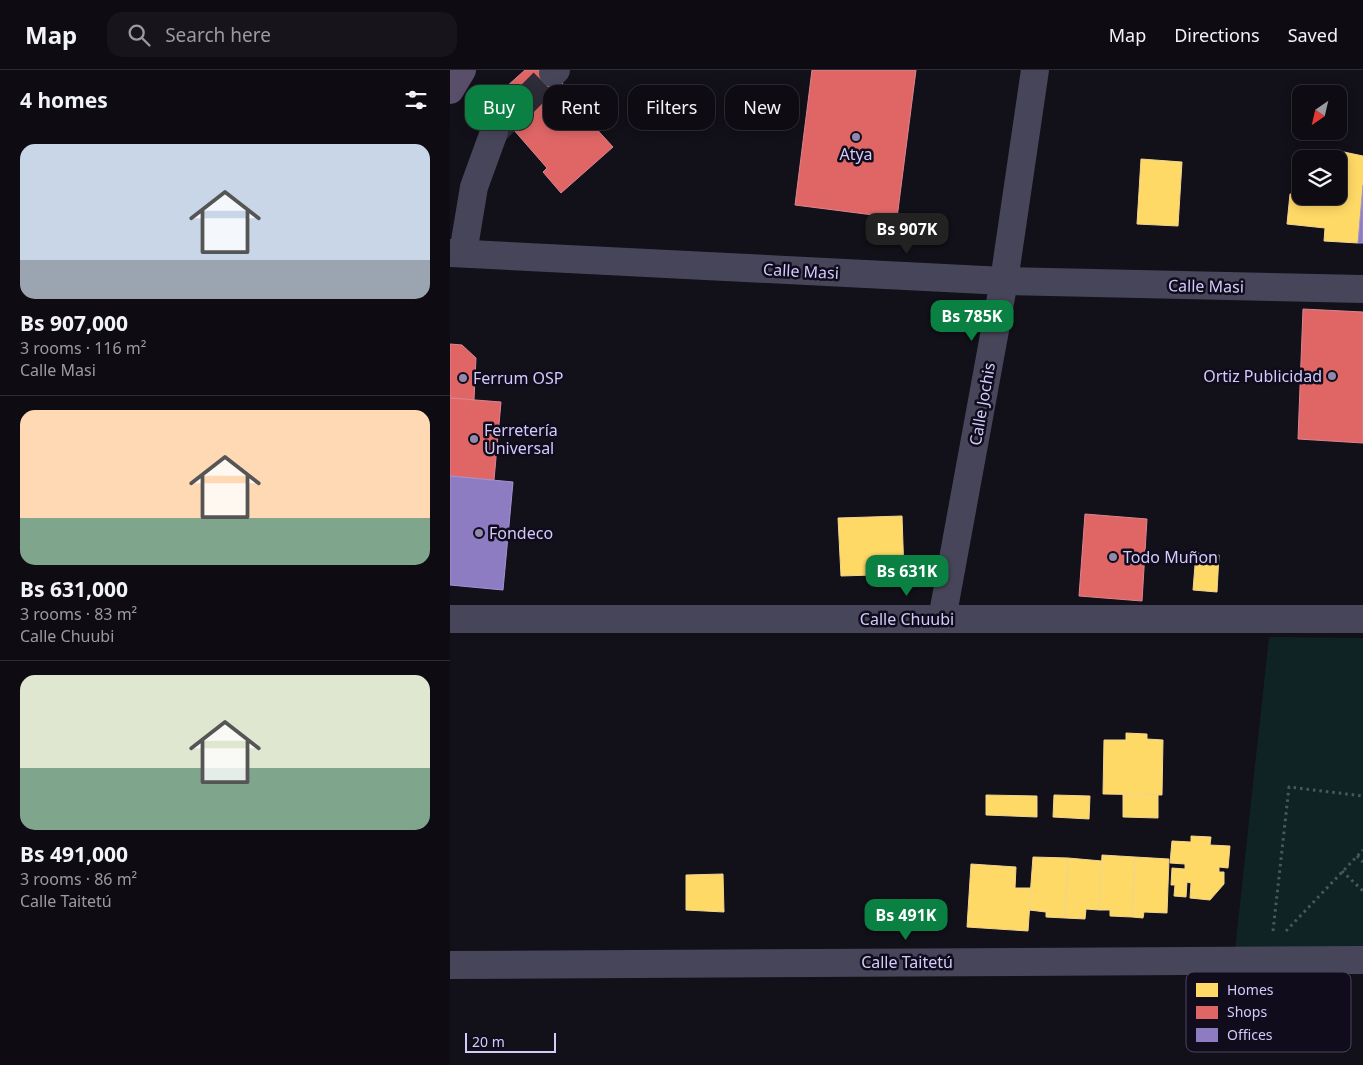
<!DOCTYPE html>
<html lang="en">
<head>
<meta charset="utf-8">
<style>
  body { margin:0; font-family:"Noto Sans",sans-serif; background:#17151b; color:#f1f3f6; height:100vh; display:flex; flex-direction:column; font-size:19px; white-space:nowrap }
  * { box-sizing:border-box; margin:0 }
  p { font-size:16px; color:#9b9b9f }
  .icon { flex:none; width:28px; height:28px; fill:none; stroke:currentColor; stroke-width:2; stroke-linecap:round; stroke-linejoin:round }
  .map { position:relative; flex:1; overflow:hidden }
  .drawer { display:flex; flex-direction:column; background:#0e0c12; width:450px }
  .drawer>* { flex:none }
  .hud { position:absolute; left:15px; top:15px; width:475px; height:45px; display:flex; gap:10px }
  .needle { width:32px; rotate:214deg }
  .fabs { position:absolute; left:842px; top:15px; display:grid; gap:10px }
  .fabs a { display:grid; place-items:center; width:55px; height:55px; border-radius:10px; background:#0e0c12; box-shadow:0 2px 12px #0003,0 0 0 1px #2e2c32; font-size:25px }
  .scale { position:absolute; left:15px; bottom:12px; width:91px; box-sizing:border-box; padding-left:5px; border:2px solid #d2cbfc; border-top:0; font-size:14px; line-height:18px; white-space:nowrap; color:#d2cbfc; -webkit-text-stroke:4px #100c1c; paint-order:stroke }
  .price { position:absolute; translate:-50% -42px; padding:0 11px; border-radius:10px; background:#0b8043; color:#fff; font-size:16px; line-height:32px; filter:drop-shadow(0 1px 2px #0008) }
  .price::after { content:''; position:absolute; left:50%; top:30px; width:15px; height:11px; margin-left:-8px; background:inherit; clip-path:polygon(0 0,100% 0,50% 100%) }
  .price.active { background:#222; color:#fff }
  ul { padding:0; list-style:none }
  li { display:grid; align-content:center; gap:10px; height:265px; padding:0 20px }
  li+li { border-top:1px solid #2e2c32 }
  li span { display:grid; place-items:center; height:155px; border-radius:15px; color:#555 }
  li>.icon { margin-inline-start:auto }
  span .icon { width:90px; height:90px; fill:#fffc; stroke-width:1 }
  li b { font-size:21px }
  h2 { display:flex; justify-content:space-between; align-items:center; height:60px; padding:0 20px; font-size:21px }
  .chip { padding:0 18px; border-radius:15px; background:#0e0c12; box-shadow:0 2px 12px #0003,0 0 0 1px #2e2c32; font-size:18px; line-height:45px }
  .chip.active { background:#0b8043; color:#fff }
  header { display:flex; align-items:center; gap:30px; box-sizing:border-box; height:70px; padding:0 25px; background:#0e0c12; border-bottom:1px solid #2e2c32 }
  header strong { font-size:24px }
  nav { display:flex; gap:28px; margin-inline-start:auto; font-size:18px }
  .search { width:350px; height:45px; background:#17151b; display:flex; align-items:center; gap:12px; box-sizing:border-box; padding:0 18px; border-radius:15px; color:#9b9b9f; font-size:19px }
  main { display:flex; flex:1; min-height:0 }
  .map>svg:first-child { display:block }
  .green { fill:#102324 }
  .homes { fill:#ffd966; stroke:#f2d593 }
  .shops { fill:#e06666; stroke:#dc8493 }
  .offices { fill:#8e7cc3; stroke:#a294d4 }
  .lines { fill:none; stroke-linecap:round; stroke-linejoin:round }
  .minor-tunnel { stroke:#2f2c3a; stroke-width:28; stroke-dasharray:28 14; stroke-linecap:butt }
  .path { stroke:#4a5763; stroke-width:3; stroke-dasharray:2.5 4; stroke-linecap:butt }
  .minor { stroke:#474559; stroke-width:28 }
  .major { stroke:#5a4f6a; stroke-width:28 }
  .poi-dot { fill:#8f8aac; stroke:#100c1c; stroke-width:2 }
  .labels { text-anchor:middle; stroke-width:5; stroke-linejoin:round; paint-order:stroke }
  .poi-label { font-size:16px; fill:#d2cbfc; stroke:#100c1c; text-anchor:start }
  .street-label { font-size:16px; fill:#d2cbfc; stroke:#100c1c }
  .key { fill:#100c1c; stroke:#4a455f; stroke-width:1 }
  .key-label { font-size:14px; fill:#d2cbfc }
</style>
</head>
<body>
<header>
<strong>Map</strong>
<div class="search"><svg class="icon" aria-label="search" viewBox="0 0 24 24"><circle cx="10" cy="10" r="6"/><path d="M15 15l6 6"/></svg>Search here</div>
<nav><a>Map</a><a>Directions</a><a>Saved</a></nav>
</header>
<main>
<section class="drawer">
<h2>4 homes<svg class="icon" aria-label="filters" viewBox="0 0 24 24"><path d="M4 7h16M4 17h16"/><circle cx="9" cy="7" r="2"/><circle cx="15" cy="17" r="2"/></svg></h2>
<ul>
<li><span style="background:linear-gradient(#c9d6e8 75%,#9aa5b1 0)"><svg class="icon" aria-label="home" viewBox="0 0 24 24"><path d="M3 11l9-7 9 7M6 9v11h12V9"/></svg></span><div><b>Bs 907,000</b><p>3 rooms · 116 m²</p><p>Calle Masi</p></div></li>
<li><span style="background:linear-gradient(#ffd9b3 70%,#7fa58c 0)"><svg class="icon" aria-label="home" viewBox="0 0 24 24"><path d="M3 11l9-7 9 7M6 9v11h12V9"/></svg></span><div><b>Bs 631,000</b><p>3 rooms · 83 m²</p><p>Calle Chuubi</p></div></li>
<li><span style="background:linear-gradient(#dfe7d0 60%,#7fa58c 0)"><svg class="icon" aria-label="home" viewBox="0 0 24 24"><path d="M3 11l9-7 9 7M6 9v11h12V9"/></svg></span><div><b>Bs 491,000</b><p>3 rooms · 86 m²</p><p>Calle Taitetú</p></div></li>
</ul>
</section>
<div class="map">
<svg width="913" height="995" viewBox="0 0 913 995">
  <rect width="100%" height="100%" fill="#121018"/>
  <!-- green -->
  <polygon class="green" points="819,567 913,568 913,880 785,880"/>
  <!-- homes -->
  <g class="homes">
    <polygon points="894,82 913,86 913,115 908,173 874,171 875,158 837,154 840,124 848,124 849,107 851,108 851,126 889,126 889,111 892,111"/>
    <polygon points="691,89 732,92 728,156 687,154"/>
    <polygon points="452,446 454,504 391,506 388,448"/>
    <polygon points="746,483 769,485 767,522 743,520"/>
    <polygon points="676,663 697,664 697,669 713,670 712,725 653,724 654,670 676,670"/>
    <polygon points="673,724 708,725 708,748 673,747"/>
    <polygon points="536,725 587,726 587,747 536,745"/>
    <polygon points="604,725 640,726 639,749 603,747"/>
    <polygon points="741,766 761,767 760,775 780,776 778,798 769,797 769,802 774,802 774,814 760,830 740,828 741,813 737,812 736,827 724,826 725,815 721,815 722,798 735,799 735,794 720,793 722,771 741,772"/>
    <polygon points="652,785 685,787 682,847 660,846 660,840 649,840"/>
    <polygon points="583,787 618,788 615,848 596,847 596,842 579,840"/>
    <polygon points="685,787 719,789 717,843 694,842 693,848 682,847"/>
    <polygon points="618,788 652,791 649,840 636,839 635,849 615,848"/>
    <polygon points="521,794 566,797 565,818 581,818 578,861 517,857"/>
    <polygon points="273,804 274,842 236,840 236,805"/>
  </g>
  <!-- shops -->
  <g class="shops">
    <polygon points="75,0 100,0 114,15 105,23 136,59 142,54 163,77 111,123 93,102 97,98 63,59 51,70 27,43"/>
    <polygon points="362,0 466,0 447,148 345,135"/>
    <polygon points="853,239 913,242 913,373 848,369"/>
    <polygon points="0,274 12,275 26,288 24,330 0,328"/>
    <polygon points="0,328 51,332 44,410 0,406"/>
    <polygon points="635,444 697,449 692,531 629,526"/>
  </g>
  <!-- offices -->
  <g class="offices">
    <polygon points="913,115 913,173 908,173"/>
    <polygon points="0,406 63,412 53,520 0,515"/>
  </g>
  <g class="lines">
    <!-- minor-tunnel -->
    <polyline class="minor-tunnel" points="44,62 103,3"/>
    <!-- path -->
    <g class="path">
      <polyline points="907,786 913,792"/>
      <polyline points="892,801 913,821"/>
      <polyline points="823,861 839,717 913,726"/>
      <polyline points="836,861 913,780"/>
    </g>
    <!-- minor -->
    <g class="minor">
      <polyline points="103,3 106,0"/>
      <polyline points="0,183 554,211 913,219"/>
      <polyline points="13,183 24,117 44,62"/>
      <polyline points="0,549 913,549"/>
      <polyline points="492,549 554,211 585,0"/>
      <polyline points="0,895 913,890"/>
    </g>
    <!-- major -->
    <polyline class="major" points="0,20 12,0"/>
  </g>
  <!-- markers -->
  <g class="poi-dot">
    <circle cx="406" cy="67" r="5"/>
    <circle cx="882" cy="306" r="5"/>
    <circle cx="13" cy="308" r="5"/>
    <circle cx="24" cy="369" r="5"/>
    <circle cx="29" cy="463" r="5"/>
    <circle cx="663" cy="487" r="5"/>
  </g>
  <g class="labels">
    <!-- poi labels -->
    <g class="poi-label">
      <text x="406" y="90" text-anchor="middle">Atya</text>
      <text x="872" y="312" text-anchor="end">Ortiz Publicidad</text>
      <text x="23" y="314">Ferrum OSP</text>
      <text x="34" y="366">Ferretería<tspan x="34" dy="18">Universal</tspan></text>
      <text x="39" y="469">Fondeco</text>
      <text x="673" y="493">Todo Muñon</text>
    </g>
    <!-- street labels -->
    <g class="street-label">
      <text transform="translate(351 201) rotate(3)" y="6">Calle Masi</text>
      <text transform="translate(756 216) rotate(1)" y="6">Calle Masi</text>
      <text transform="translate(532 334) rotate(-80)" y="6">Calle Jochis</text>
      <text x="457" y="555">Calle Chuubi</text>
      <text x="457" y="898">Calle Taitetú</text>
    </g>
  </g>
  <!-- legend -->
  <rect x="736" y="902" width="165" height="80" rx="8" class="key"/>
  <rect x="746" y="913" width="22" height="14" fill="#ffd966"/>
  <rect x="746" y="936" width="22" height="13" fill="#e06666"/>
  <rect x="746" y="958" width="22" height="14" fill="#8e7cc3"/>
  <g class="key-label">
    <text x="777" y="925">Homes</text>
    <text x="777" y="947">Shops</text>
    <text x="777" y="970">Offices</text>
  </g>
</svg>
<div class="fabs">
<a><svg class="needle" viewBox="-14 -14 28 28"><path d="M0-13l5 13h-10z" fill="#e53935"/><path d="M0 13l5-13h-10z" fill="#9b9b9f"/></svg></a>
<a><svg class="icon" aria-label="layers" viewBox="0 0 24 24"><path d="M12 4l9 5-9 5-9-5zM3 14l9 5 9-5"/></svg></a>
</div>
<div class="scale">20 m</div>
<b class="price active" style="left:457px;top:185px">Bs 907K</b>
<b class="price" style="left:522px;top:272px">Bs 785K</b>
<b class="price" style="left:457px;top:527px">Bs 631K</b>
<b class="price" style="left:456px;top:871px">Bs 491K</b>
<div class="hud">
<a class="chip active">Buy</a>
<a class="chip">Rent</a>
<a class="chip">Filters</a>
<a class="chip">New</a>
</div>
</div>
</main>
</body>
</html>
